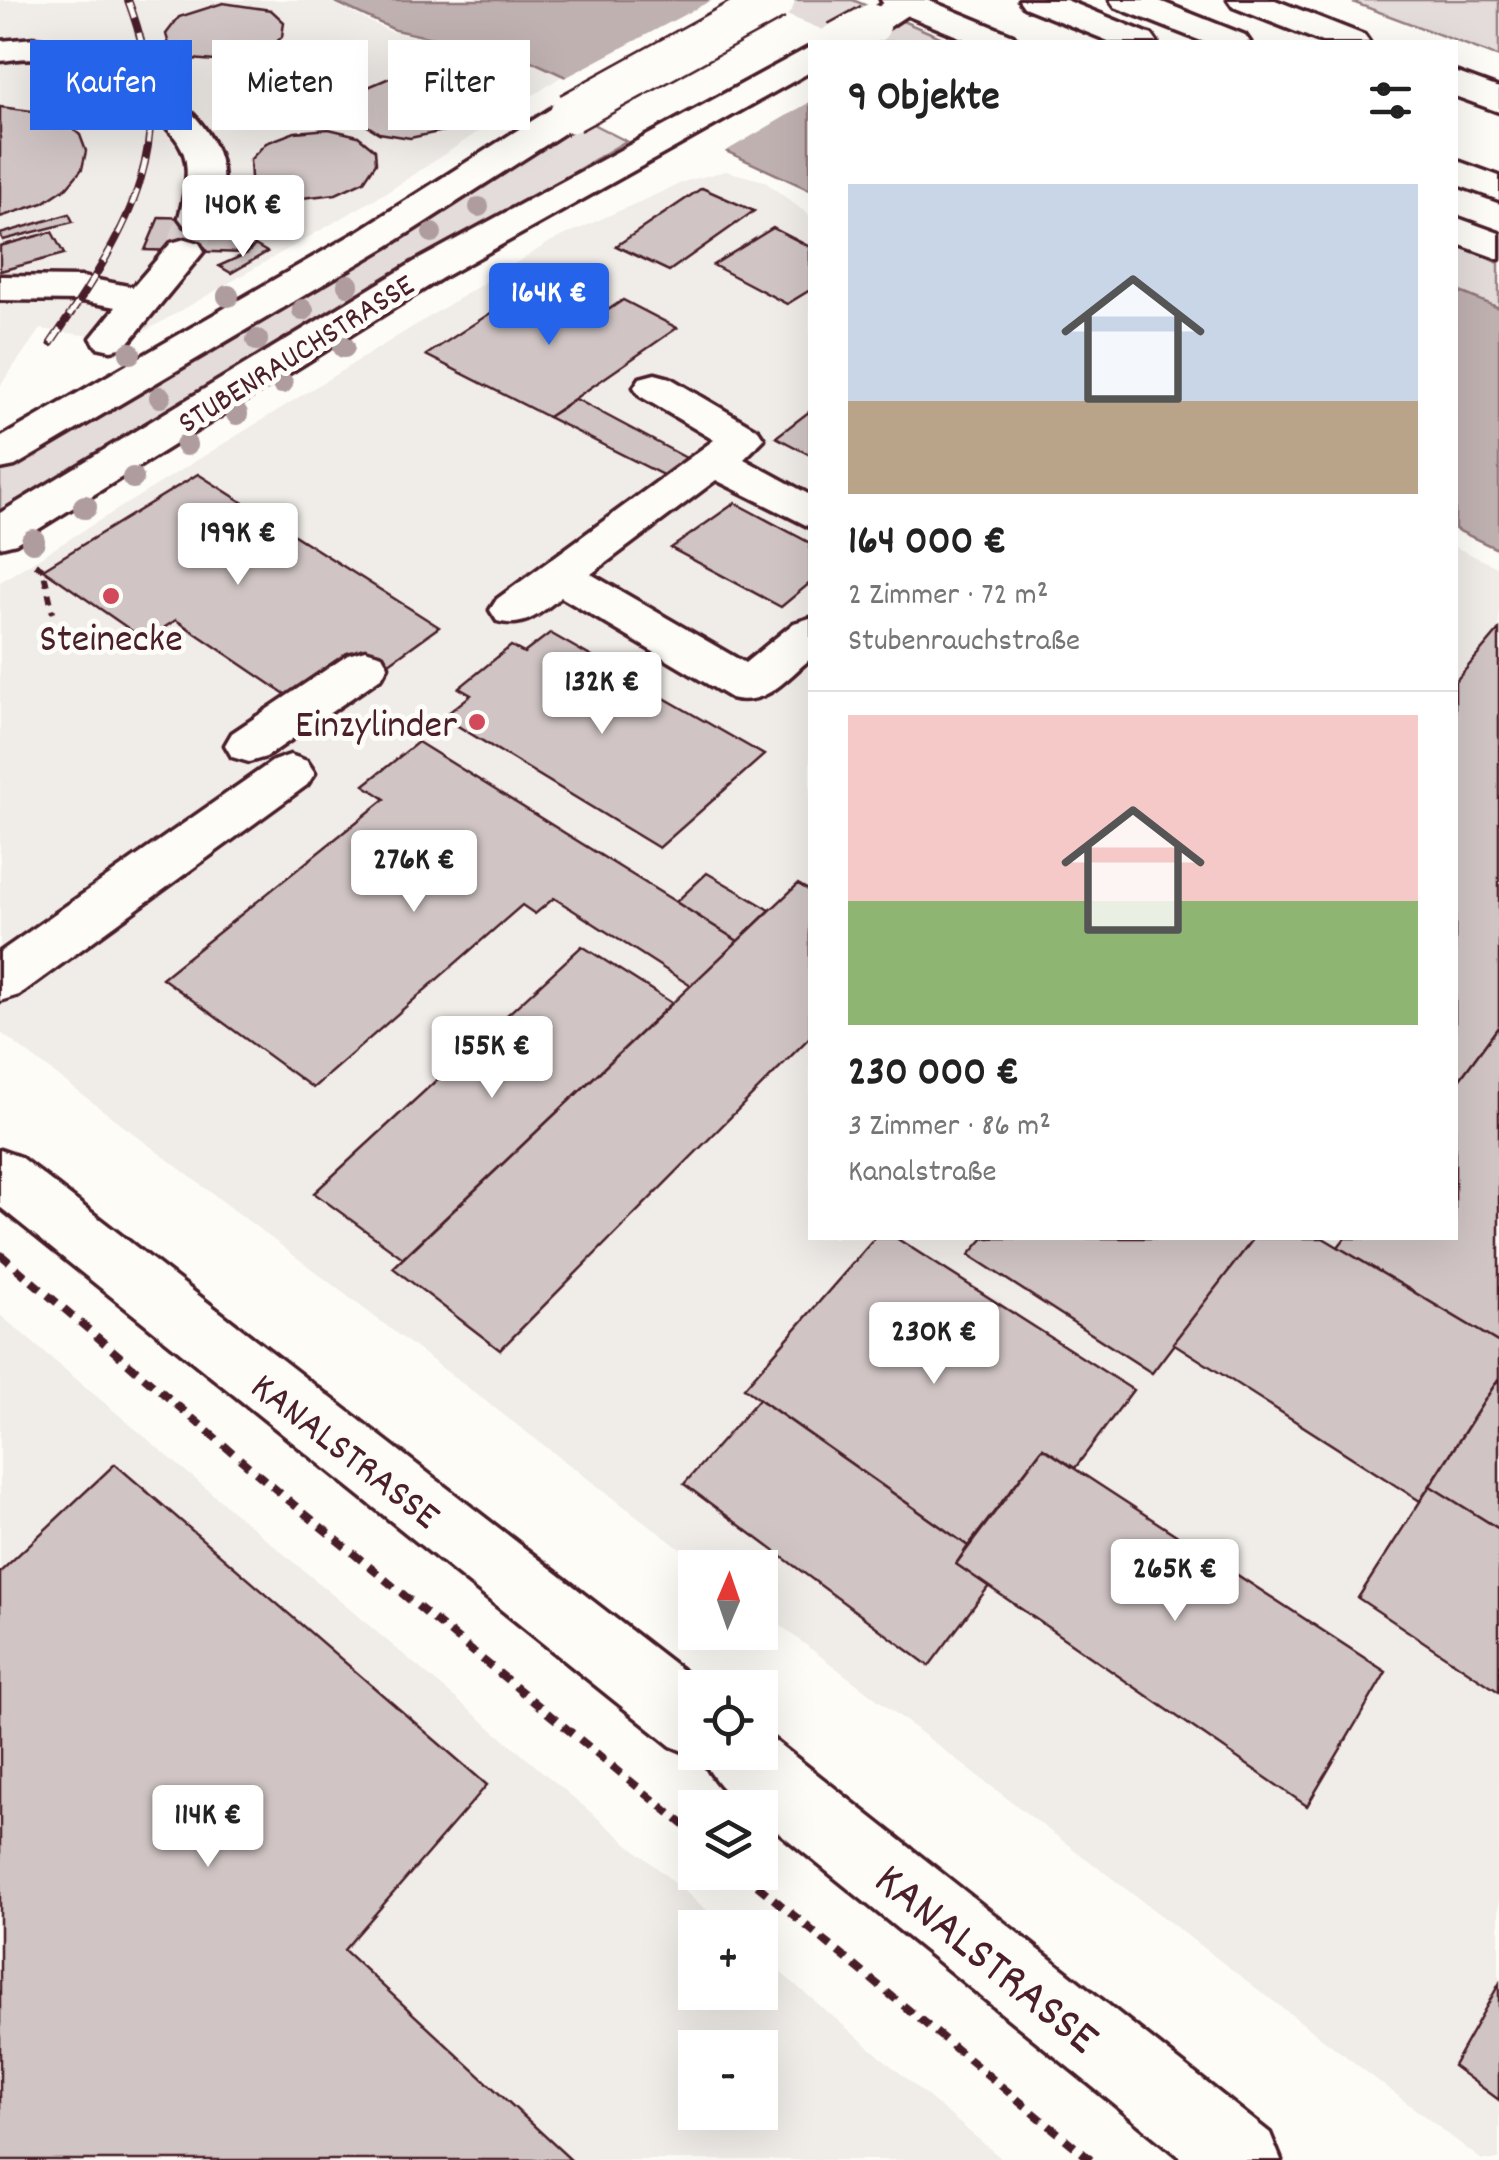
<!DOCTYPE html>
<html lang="de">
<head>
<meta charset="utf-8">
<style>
  body { margin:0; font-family:Dekko,sans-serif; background:#f2f2f2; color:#222; height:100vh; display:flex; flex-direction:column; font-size:38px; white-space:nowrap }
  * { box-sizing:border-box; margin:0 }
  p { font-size:32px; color:#767676 }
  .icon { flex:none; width:55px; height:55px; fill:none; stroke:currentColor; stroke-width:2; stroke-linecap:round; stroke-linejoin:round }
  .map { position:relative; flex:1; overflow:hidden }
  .side { position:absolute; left:808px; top:40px; width:650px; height:1200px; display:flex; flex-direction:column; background:#fff; border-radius:0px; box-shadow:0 10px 40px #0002 }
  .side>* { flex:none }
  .banner { position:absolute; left:30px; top:40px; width:628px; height:90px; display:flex; gap:20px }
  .needle { width:65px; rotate:2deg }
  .fabs { position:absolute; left:678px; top:1550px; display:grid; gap:20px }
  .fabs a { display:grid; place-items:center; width:100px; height:100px; border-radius:0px; background:#fff; box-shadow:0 10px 40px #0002; font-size:50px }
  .price { position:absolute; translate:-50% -85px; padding:0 22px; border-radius:10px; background:#fff; color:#222; font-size:32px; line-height:65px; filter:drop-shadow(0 2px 5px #0008) }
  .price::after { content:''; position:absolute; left:50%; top:60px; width:30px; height:22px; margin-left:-15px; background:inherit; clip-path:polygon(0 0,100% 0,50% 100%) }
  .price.active { background:#2563eb; color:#fff }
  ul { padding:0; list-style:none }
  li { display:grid; align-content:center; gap:20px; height:530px; padding:0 40px }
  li+li { border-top:2px solid #e0e0e0 }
  li span { display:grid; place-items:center; height:310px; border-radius:0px; color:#555 }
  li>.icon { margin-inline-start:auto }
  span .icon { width:180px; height:180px; fill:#fffc; stroke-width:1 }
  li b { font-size:42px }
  h2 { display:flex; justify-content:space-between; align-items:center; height:120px; padding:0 40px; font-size:42px }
  .tag { padding:0 35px; border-radius:0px; background:#fff; box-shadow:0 10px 40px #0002; font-size:35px; line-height:90px }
  .tag.active { background:#2563eb; color:#fff }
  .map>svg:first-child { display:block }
  .built { fill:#f0ece8; fill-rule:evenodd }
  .green { fill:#e3dcda; stroke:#967e82; stroke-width:2.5 }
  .water { fill:#c0b1b1; stroke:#91777b; stroke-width:2.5 }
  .pier { fill:#fdfcf7 }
  .building { fill:#d0c5c4; stroke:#4a1f2b; stroke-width:2.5 }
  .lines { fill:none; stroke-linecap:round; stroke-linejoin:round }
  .minor-tunnel { stroke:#d9d0ce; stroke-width:39; stroke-dasharray:39 20; stroke-linecap:butt }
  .minor-casing { stroke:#4a1f2b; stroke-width:7 }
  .major-casing { stroke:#4a1f2b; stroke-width:7 }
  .highway-casing { stroke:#4a1f2b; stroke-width:7 }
  .path-far1 { stroke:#4a1f2b; stroke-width:6; stroke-dasharray:9 8; stroke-linecap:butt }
  .path { stroke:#4a1f2b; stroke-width:8; stroke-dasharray:12 9; stroke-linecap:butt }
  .minor { fill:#fdfcf7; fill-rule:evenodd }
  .major { fill:#fdfcf7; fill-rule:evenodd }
  .highway { fill:#fdfcf7; fill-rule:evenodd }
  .rail-casing { stroke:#4a1f2b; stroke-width:8 }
  .rail { stroke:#fdfcf7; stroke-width:5; stroke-dasharray:16; stroke-linecap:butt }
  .major-bridge-casing { stroke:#4a1f2b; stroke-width:44; stroke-linecap:butt }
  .major-bridge { stroke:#fdfcf7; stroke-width:39 }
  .tree { fill:#af9c9f }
  .poi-dot { fill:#d1495b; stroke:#fdfcf7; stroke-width:4 }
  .labels { text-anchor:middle; stroke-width:10; stroke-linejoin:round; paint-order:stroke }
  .far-street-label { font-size:32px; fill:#4a1f2b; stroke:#fdfcf7 }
  .poi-label { font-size:40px; fill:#4a1f2b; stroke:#fdfcf7 }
  .street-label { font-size:40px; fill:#4a1f2b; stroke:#fdfcf7 }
  .near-street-label { font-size:48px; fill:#4a1f2b; stroke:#fdfcf7 }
</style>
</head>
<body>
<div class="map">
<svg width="1499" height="2160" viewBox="0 0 1499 2160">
  <rect width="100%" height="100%" fill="#fdfcf7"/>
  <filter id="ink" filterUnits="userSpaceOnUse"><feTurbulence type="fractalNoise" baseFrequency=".01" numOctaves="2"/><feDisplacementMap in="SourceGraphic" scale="20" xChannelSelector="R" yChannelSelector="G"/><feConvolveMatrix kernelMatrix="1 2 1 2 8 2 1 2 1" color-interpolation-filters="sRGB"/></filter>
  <g filter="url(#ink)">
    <!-- built -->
    <g class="built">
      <polygon points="0,0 326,0 389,31 521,58 562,76 392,189 128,341 40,329 0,386"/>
      <polygon points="726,171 764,181 810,216 810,1238 1455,1238 1455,547 1499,568 1499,2160 1482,2160 760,1610 760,1568 704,1567 0,1032 0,582 550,242 686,181"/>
      <path d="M 0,1315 L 727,1927 L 695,1928 L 695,1992 L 760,1992 L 760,1955 L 1003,2160 L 0,2160 ZM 695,2048 L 760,2048 L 760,2112 L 695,2112 Z"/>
    </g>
    <!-- green -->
    <g class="green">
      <polygon points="737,0 853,0 952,42 841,42"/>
      <polygon points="1360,0 1499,0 1499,57 1355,3"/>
      <polygon points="581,118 626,141 0,515 0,472 377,248"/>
      <polygon points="1455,244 1499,263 1499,308 1455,290"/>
    </g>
    <!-- water -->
    <g class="water">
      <polygon points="331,0 737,0 810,42 810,190 525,58 395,30"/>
      <polygon points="1455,290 1499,308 1499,550 1455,529"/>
    </g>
    <!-- pier -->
    <polygon class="pier" points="712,0 750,0 843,38 846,42 810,42 810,102 721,154 561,80"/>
    <!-- building -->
    <g class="building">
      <polygon points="223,3 271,10 284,22 282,37 267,51 227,62 191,59 170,48 166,34 179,17"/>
      <polygon points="279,60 310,62 333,71 341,81 340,97 314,117 283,124 251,122 223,108 220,91 232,76"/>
      <polygon points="427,72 470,86 478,103 473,114 453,129 410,138 379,133 358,120 355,103 368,87 394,76"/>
      <polygon points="0,107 40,112 64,121 80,135 86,151 82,169 67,187 43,203 0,217"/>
      <polygon points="329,129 358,136 375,150 376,163 364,181 336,194 302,198 270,192 251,178 250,160 266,143 295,132"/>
      <polygon points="702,188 754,211 669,271 616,246"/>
      <polygon points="69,214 73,222 3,240 0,234"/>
      <polygon points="159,217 260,220 248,253 145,250"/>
      <polygon points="773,228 810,247 810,290 787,304 713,265"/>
      <polygon points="52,232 64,254 0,271 0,246"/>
      <polygon points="255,245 267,252 231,273 219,266 248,253"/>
      <polygon points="535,284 599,316 623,300 677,328 548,417 426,355"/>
      <polygon points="576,399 690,460 665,476 548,417"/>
      <polygon points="810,411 810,455 776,437"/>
      <polygon points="198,474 439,627 385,666 361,649 291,698 176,620 145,640 43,569"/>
      <polygon points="735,503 810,543 810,583 781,607 671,548"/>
      <polygon points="1499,630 1499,1026 1455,1086 1455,682"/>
      <polygon points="550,633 764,755 659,848 443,717 471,695 459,688 511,646 524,653"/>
      <polygon points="418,742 676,902 738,941 691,986 554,898 535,914 522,905 313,1088 162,978 385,799 364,785"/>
      <polygon points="707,873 770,910 738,941 676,902"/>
      <polygon points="798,884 810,891 810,1037 500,1350 393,1268"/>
      <polygon points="582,946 672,1003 403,1258 314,1193"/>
      <polygon points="1499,1026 1499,1343 1338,1247 1345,1238 1455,1238 1455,1086"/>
      <polygon points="875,1238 896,1238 1133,1390 1075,1468 1043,1448 968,1546 744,1388"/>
      <polygon points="984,1238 1254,1238 1152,1373 969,1255"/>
      <polygon points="1254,1238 1323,1238 1499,1343 1499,1378 1420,1501 1173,1343"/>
      <polygon points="1499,1378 1499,1529 1430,1486"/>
      <polygon points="759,1399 968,1546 956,1564 989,1586 929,1666 684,1484"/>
      <polygon points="1043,1448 1386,1672 1307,1806 956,1564"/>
      <polygon points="115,1464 487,1785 344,1950 571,2160 0,2160 0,1572"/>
      <polygon points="1430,1486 1499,1529 1499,1692 1358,1598"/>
      <polygon points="1499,1984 1499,2100 1453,2066"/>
    </g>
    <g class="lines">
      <!-- minor-tunnel -->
      <polyline class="minor-tunnel" points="185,251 198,218"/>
      <defs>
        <g id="minor">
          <path d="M 35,38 C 104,47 233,106 222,190 C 221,203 219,215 211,226 L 185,226 L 179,218 C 184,197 192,170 182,149 C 166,111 78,66 39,59 C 26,57 13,60 0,61 L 0,41 Z"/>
          <polygon points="185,239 199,243 204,251 125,347 111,350 97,347 91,338 116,307 82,301 0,300 0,276 82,277 133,287 171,243"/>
          <path d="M 655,374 L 670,378 L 758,430 L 764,439 L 744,459 L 810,495 L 810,527 L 716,480 L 591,574 L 745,663 L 794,623 L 810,618 L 810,659 C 785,680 765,707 731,698 L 561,597 C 540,613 525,629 497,621 L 490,610 L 497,599 L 714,440 L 640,396 L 634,387 L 640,378 Z"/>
          <polygon points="365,650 382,655 388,666 382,677 266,757 249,762 232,757 225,745 232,733 348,655"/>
          <polygon points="290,755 307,761 315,773 307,785 19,995 0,1001 0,952 273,761"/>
          <path d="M 0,1150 L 20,1157 L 705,1688 L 695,1688 L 695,1752 L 760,1752 L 760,1729 L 1270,2133 L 1281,2160 L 1183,2160 L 760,1817 L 760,1808 C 733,1808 710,1776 700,1753 L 695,1756 L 671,1746 L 0,1207 Z"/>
        </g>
        <g id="major">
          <polygon points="888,0 930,0 883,31 859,31 854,24"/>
          <polygon points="810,47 810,72 442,278 16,543 0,547 0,513 414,262"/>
          <polygon points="570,102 583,105 588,113 583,121 388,246 15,466 0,469 0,438 360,230 557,105"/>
        </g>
        <g id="highway">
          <polygon points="881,0 928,0 1013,35 1018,42 972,42 886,7"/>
          <polygon points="1019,0 1066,0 1152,35 1157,42 1111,42 1024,7"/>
          <polygon points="1110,0 1157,0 1245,35 1250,42 1204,42 1115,7"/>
          <polygon points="1228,0 1275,0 1364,35 1369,42 1322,42 1233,7"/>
          <polygon points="1455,72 1499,88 1499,112 1455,96"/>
          <polygon points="1455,160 1499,176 1499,200 1455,184"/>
          <polygon points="1455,217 1499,233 1499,259 1455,243"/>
        </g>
      </defs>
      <!-- minor casing -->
      <use href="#minor" class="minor-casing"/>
      <!-- major casing -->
      <use href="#major" class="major-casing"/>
      <!-- highway casing -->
      <use href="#highway" class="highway-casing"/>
      <!-- path-far1 -->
      <polyline class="path-far1" points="35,564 43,569 53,613"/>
      <!-- path -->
      <g class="path">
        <polyline points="0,1254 287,1499 695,1834"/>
        <polyline points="741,1872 1091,2160"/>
      </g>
      <!-- minor -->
      <use href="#minor" class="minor"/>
      <!-- major -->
      <use href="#major" class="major"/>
      <!-- highway -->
      <use href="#highway" class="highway"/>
      <defs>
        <path id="rail" d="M 51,343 C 132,224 182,144 128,0"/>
      </defs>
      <!-- rail casing -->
      <use href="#rail" class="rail-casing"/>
      <!-- rail -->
      <use href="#rail" class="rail"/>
      <defs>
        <g id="major-bridge">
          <polyline points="838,42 871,24"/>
          <polyline points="570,113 775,0"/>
        </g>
      </defs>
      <!-- major-bridge casing -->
      <use href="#major-bridge" class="major-bridge-casing"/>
      <!-- major-bridge -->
      <use href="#major-bridge" class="major-bridge"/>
    </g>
    <!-- trees -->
    <g class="tree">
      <circle cx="479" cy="207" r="10"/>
      <circle cx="432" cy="233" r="10"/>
      <circle cx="348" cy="285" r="11"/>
      <circle cx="228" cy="296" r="11"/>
      <circle cx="303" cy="310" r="11"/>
      <circle cx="257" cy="340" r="11"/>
      <circle cx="344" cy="347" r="11"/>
      <circle cx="130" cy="353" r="11"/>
      <circle cx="282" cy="383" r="11"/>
      <circle cx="160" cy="397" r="11"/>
      <circle cx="237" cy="414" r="11"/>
      <circle cx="186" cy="445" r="11"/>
      <circle cx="133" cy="478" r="11"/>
      <circle cx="85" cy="507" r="12"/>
      <circle cx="33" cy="541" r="12"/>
    </g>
  </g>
  <!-- markers -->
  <g class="poi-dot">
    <circle cx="111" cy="596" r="10"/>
    <circle cx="477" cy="722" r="10"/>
  </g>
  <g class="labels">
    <!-- far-street labels -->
    <g class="far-street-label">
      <text transform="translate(295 352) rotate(-32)" y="11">STUBENRAUCHSTRASSE</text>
    </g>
    <!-- poi labels -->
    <g class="poi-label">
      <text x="111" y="650">Steinecke</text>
      <text x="457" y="736" text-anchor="end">Einzylinder</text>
    </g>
    <!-- street labels -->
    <g class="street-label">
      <text transform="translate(347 1449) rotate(38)" y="14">KANALSTRASSE</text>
    </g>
    <!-- near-street labels -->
    <g class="near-street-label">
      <text transform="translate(989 1956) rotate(39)" y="17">KANALSTRASSE</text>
    </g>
  </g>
</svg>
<div class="fabs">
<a><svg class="needle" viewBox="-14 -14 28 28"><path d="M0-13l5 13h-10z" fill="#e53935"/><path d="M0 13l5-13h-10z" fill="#767676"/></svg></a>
<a><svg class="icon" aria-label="locate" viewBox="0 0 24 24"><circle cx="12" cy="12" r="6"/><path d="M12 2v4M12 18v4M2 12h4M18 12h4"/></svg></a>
<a><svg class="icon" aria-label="layers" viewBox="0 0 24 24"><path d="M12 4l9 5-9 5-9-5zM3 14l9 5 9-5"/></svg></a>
<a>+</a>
<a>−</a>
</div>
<b class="price" style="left:243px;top:260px">140K €</b>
<b class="price active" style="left:549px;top:348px">164K €</b>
<b class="price" style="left:238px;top:588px">199K €</b>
<b class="price" style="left:602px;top:737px">132K €</b>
<b class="price" style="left:414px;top:915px">276K €</b>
<b class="price" style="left:492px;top:1101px">155K €</b>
<b class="price" style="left:934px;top:1387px">230K €</b>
<b class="price" style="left:1175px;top:1624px">265K €</b>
<b class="price" style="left:208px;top:1870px">114K €</b>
<div class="banner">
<a class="tag active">Kaufen</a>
<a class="tag">Mieten</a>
<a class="tag">Filter</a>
</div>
<section class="side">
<h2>9 Objekte<svg class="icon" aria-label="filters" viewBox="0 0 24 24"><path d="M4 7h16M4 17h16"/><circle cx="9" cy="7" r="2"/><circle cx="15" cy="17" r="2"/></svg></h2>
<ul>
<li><span style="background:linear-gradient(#c9d6e8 70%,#b9a48a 0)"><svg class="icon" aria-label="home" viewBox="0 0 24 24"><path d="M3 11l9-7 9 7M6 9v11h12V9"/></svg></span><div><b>164 000 €</b><p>2 Zimmer · 72 m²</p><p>Stubenrauchstraße</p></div></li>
<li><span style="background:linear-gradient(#f6c9c9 60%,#8fb573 0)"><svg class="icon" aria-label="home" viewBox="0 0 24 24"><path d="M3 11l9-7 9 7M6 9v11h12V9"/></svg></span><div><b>230 000 €</b><p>3 Zimmer · 86 m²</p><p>Kanalstraße</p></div></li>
</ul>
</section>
</div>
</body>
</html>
